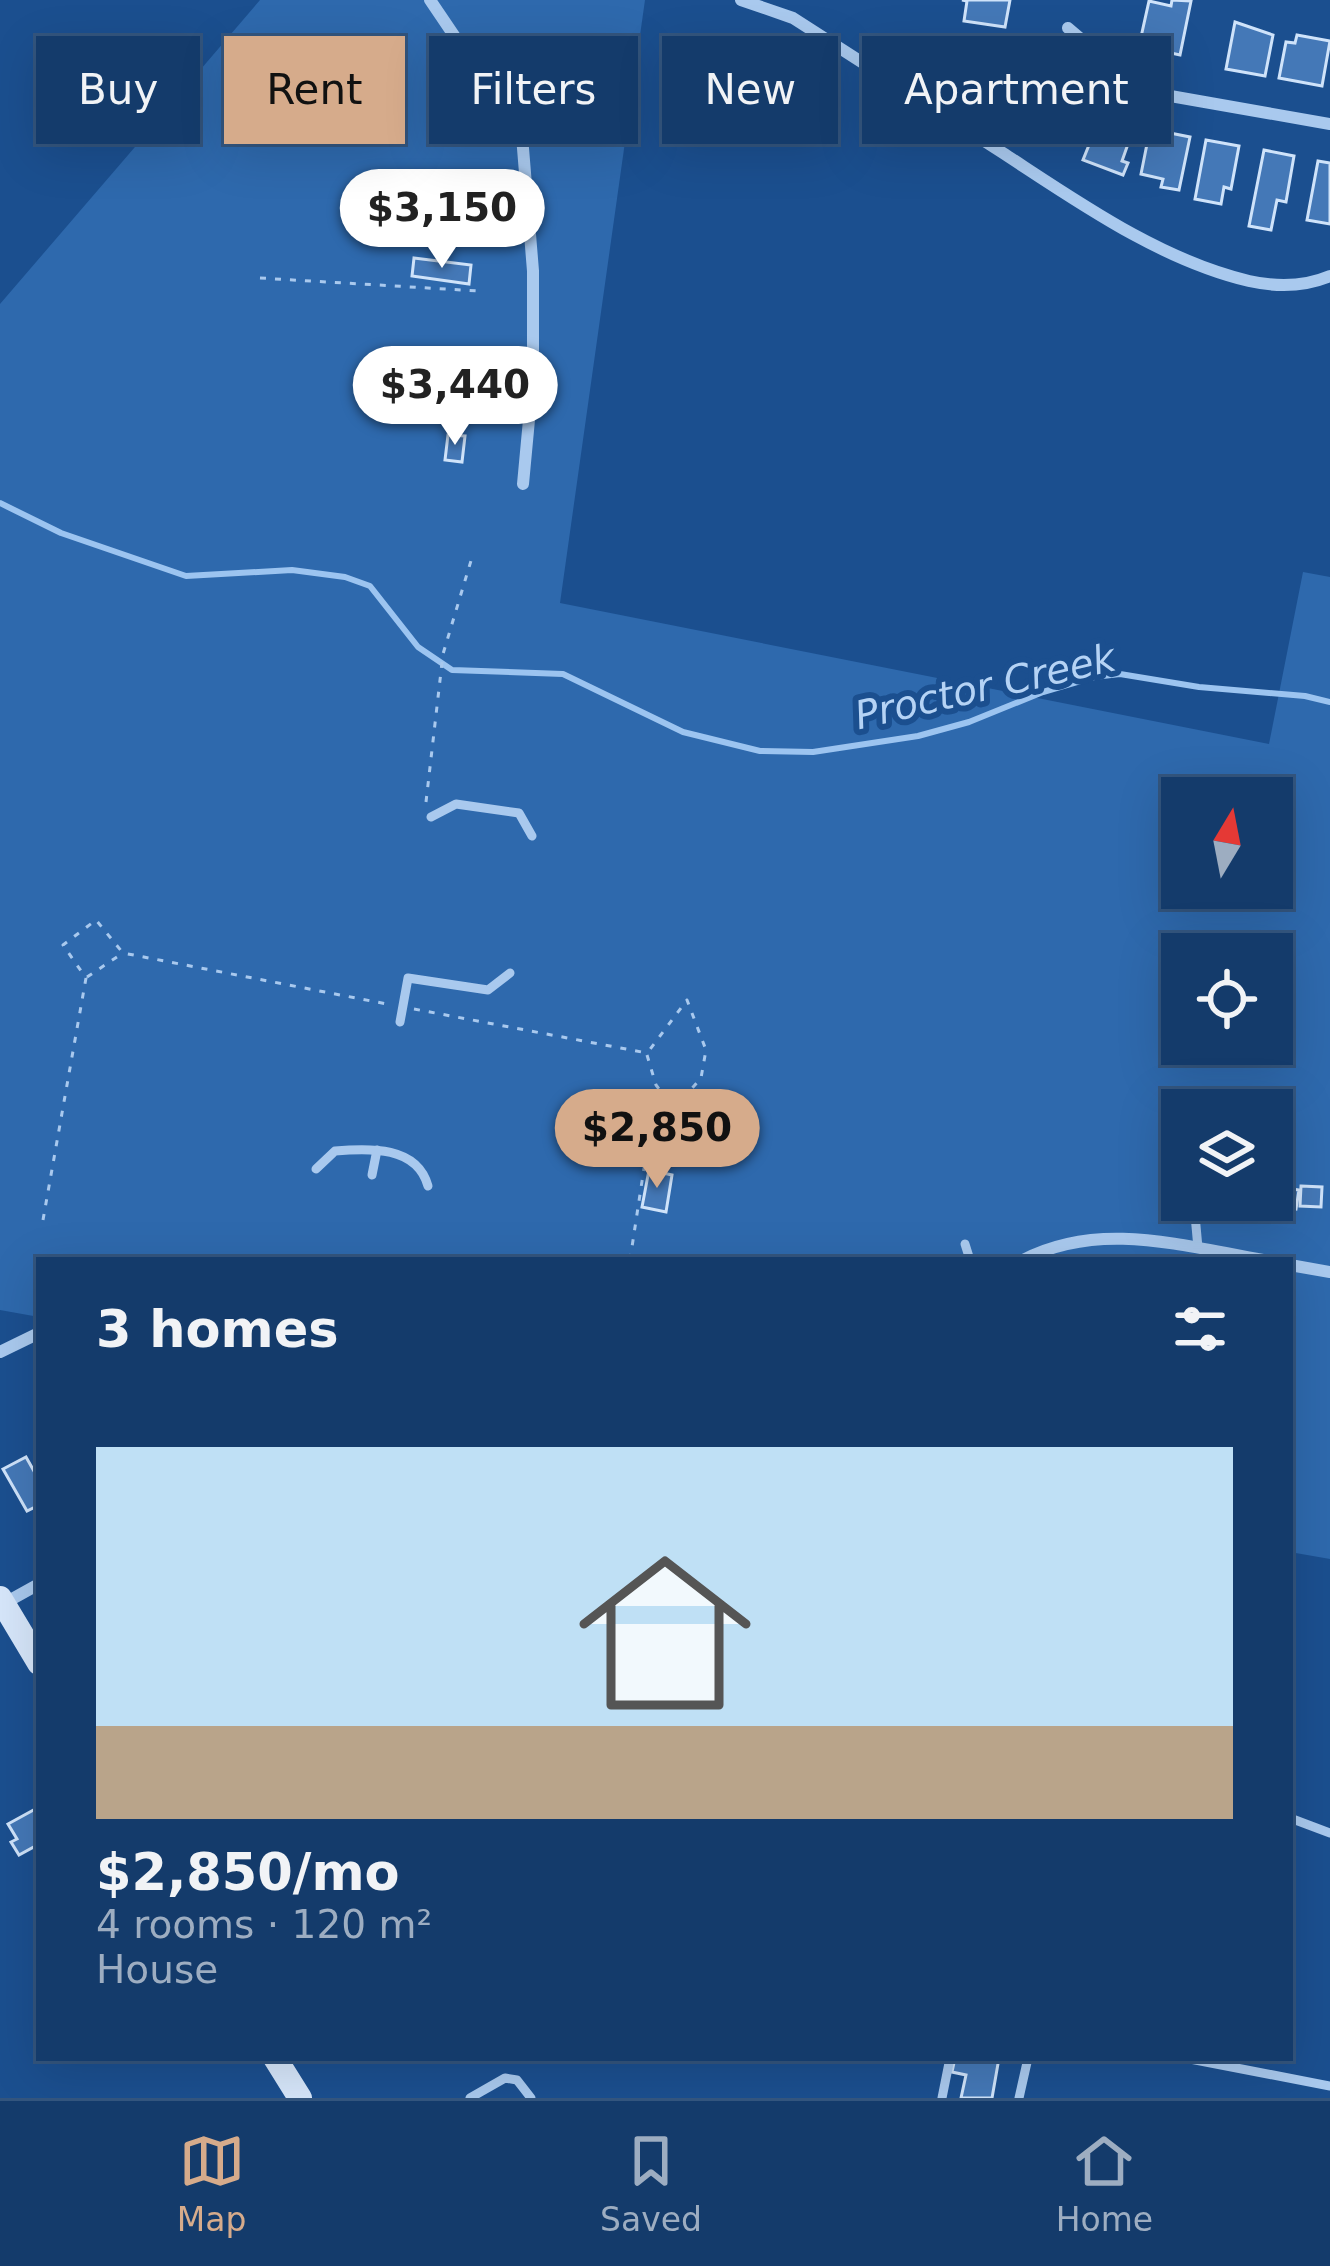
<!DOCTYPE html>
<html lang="en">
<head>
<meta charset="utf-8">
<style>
  body { margin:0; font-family:"DejaVu Sans",sans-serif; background:#1d4271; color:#f1f3f6; height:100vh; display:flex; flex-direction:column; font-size:45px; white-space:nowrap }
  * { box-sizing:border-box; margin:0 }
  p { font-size:39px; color:#9dadc1 }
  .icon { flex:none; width:66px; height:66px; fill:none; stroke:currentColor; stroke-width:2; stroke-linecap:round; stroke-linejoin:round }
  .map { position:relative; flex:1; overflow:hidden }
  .drawer { position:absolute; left:36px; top:1257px; width:1257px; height:804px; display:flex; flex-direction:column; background:#143b6b; border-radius:0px; box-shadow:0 12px 48px #0002,0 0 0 3px #33557e }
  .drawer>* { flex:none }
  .top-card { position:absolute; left:36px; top:36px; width:1260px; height:108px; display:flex; gap:24px }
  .needle { width:78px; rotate:10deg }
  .controls { position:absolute; left:1161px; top:777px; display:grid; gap:24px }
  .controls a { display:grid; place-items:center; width:132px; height:132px; border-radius:0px; background:#143b6b; box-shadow:0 12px 48px #0002,0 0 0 3px #33557e; font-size:60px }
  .price { position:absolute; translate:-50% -102px; padding:0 27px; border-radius:42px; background:#fff; color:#222; font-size:39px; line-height:78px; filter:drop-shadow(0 3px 6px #0008) }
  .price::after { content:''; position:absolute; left:50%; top:72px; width:36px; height:27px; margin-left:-18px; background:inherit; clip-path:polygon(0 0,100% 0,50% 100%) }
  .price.active { background:#d6ab8b; color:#111 }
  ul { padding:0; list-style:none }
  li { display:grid; align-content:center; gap:24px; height:636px; padding:0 60px }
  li+li { border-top:3px solid #33557e }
  li span { display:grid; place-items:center; height:372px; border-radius:0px; color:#555 }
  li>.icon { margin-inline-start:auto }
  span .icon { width:216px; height:216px; fill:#fffc; stroke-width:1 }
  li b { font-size:51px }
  h2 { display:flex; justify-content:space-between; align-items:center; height:144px; padding:0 60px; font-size:51px }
  .pill { padding:0 42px; border-radius:0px; background:#143b6b; box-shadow:0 12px 48px #0002,0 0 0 3px #33557e; font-size:42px; line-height:108px }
  .pill.active { background:#d6ab8b; color:#111 }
  .tabs { display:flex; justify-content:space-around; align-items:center; height:168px; border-top:3px solid #33557e; background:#143b6b; font-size:33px; color:#9dadc1 }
  .tabs a { display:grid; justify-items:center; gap:6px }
  .tabs .active { color:#d6ab8b }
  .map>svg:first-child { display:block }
  .green { fill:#2e69ad; fill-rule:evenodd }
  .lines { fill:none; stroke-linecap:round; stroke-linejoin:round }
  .stream { stroke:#9cc4f0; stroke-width:6 }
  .building { fill:#4478b7; stroke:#cfe3fa; stroke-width:3 }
  .path { stroke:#a9c9ee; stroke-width:3; stroke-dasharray:6 9; stroke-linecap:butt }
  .lane { stroke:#a9c9ee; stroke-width:9 }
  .street { stroke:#a9c9ee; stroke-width:12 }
  .secondary { stroke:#d6e6fa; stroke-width:24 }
  .labels { text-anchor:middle; stroke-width:12; stroke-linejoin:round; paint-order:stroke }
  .water-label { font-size:39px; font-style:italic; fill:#b5d3f5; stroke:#1b4f8f }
</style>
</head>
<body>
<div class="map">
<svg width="1330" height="2098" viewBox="0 0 1330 2098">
  <rect width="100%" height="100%" fill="#1b4f8f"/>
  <!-- green -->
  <path class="green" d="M 260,0 L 645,0 L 560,603 L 1269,744 L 1303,572 L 1330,577 L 1330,1559 L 1290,1552 L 1290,1260 L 39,1260 L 39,1317 L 0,1310 L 0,304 L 153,126 L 155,82 L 189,83 ZM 1182,798 L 1272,798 L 1272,888 L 1182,888 ZM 1182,954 L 1272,954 L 1272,1044 L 1182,1044 ZM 1182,1110 L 1272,1110 L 1272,1200 L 1182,1200 Z"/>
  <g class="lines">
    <!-- stream -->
    <polyline class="stream" points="0,503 61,533 186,576 292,570 345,577 370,586 418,647 452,670 563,674 683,732 760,751 813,752 918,736 969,722 1043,692 1094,677 1120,674 1199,687 1305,696 1330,702"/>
  </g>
  <!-- building -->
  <g class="building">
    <polygon points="962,0 1010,0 1005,27 964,21 967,1"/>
    <polygon points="1172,0 1191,1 1180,55 1139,46 1149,1 1171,6"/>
    <polygon points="1235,22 1273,35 1265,76 1226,69"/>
    <polygon points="1297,35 1330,41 1322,86 1279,78 1286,42 1295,43"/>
    <polygon points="1005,41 1029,72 1005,91 996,78 976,93 962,74"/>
    <polygon points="1047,72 1070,85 1053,116 1057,118 1051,129 1024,113"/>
    <polygon points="756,105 785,110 780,137 751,132"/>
    <polygon points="1095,112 1134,127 1122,161 1128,163 1123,175 1083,160 1089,145 1083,142"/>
    <polygon points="1150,129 1190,137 1179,190 1161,187 1163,179 1141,174"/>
    <polygon points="1206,140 1239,146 1231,189 1224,187 1221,204 1195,199"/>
    <polygon points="1264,150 1294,156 1286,202 1277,200 1271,230 1249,226"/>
    <polygon points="1318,161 1330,163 1330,224 1307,220"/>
    <polygon points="414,258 471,265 469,284 412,276"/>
    <polygon points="448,435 465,436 462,462 445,460"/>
    <polygon points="649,1170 672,1175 666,1212 642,1207"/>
    <polygon points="1301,1186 1322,1187 1321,1207 1300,1206"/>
    <polygon points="1279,1187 1299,1190 1296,1209 1276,1206"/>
    <polygon points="26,1457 39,1480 39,1505 27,1511 3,1469"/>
    <polygon points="39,1807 39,1844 19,1855 11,1842 17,1839 8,1824"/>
    <polygon points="955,2058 999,2058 992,2098 961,2098 966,2075 952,2072"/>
  </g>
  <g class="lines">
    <!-- path -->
    <g class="path">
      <polyline points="260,278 479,291"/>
      <polyline points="426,802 443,654 473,554"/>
      <polyline points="87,977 123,953"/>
      <polyline points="414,1009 647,1053"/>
      <polyline points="647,1055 656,1085 674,1109"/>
      <polyline points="43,1220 86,978 63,945 96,920 123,953 387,1004"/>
      <polyline points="630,1260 646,1155 660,1133 669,1134 674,1109 701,1078 706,1050 687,1000 648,1052"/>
    </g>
    <!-- lane -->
    <g class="lane">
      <polyline points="431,817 456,804 519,813 532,836"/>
      <polyline points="400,1022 408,978 488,990 510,973"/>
      <path d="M 316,1169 L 335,1151 C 370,1148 417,1146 428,1186"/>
      <polyline points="372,1175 377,1150"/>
      <polyline points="1180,1201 1195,1215 1198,1248"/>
      <polyline points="965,1244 970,1260"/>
      <polyline points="1290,1818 1330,1833"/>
      <polyline points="1185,2058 1330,2086"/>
      <polyline points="470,2098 505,2078 517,2080 531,2098"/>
      <polyline points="942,2098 950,2058"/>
      <polyline points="1019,2098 1028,2058"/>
    </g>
    <!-- street -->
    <g class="street">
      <polyline points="430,0 522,136 533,271 533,377 523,484"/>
      <path d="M 741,0 L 793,18 C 863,63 933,108 1003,153 C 1078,202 1160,260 1249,281 C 1276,287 1304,287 1330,276"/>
      <polyline points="1068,28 1142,91 1330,124"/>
      <path d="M 1023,1260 C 1100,1220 1182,1246 1263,1260"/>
      <polyline points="1290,1265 1330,1272"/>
      <polyline points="0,1352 39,1333"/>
      <polyline points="3,1604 39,1584"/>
    </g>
    <!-- secondary -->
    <g class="secondary">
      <polyline points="0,1598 39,1663"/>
      <polyline points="275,2058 300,2098"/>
    </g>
  </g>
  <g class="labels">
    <!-- water labels -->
    <g class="water-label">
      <text transform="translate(985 686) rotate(-13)" y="14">Proctor Creek</text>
    </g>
  </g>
</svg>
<div class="controls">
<a><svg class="needle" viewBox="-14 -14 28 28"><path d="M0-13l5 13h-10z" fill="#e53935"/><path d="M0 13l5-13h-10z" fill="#9dadc1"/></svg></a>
<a><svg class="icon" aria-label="locate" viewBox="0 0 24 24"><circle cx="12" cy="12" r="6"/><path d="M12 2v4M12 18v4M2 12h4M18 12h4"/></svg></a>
<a><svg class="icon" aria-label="layers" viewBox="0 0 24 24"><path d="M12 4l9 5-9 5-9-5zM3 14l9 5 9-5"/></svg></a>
</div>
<b class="price" style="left:442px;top:271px">$3,150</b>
<b class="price" style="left:455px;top:448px">$3,440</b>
<b class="price active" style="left:657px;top:1191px">$2,850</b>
<div class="top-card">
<a class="pill">Buy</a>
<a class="pill active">Rent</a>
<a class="pill">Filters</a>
<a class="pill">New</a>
<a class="pill">Apartment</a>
</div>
<section class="drawer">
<h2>3 homes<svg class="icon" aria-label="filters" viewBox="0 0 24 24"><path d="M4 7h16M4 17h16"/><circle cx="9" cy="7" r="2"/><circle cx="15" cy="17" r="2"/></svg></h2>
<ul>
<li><span style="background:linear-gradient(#bfe0f5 75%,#b9a48a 0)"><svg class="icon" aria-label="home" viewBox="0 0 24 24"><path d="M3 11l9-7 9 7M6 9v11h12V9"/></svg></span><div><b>$2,850/mo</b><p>4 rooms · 120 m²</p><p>House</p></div></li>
</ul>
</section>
</div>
<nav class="tabs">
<a class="active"><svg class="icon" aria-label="map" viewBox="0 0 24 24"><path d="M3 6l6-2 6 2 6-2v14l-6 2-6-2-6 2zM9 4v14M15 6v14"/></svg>Map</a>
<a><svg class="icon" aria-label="saved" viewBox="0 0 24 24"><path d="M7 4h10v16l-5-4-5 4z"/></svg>Saved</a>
<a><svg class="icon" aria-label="home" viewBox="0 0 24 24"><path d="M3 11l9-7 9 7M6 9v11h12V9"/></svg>Home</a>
</nav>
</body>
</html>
